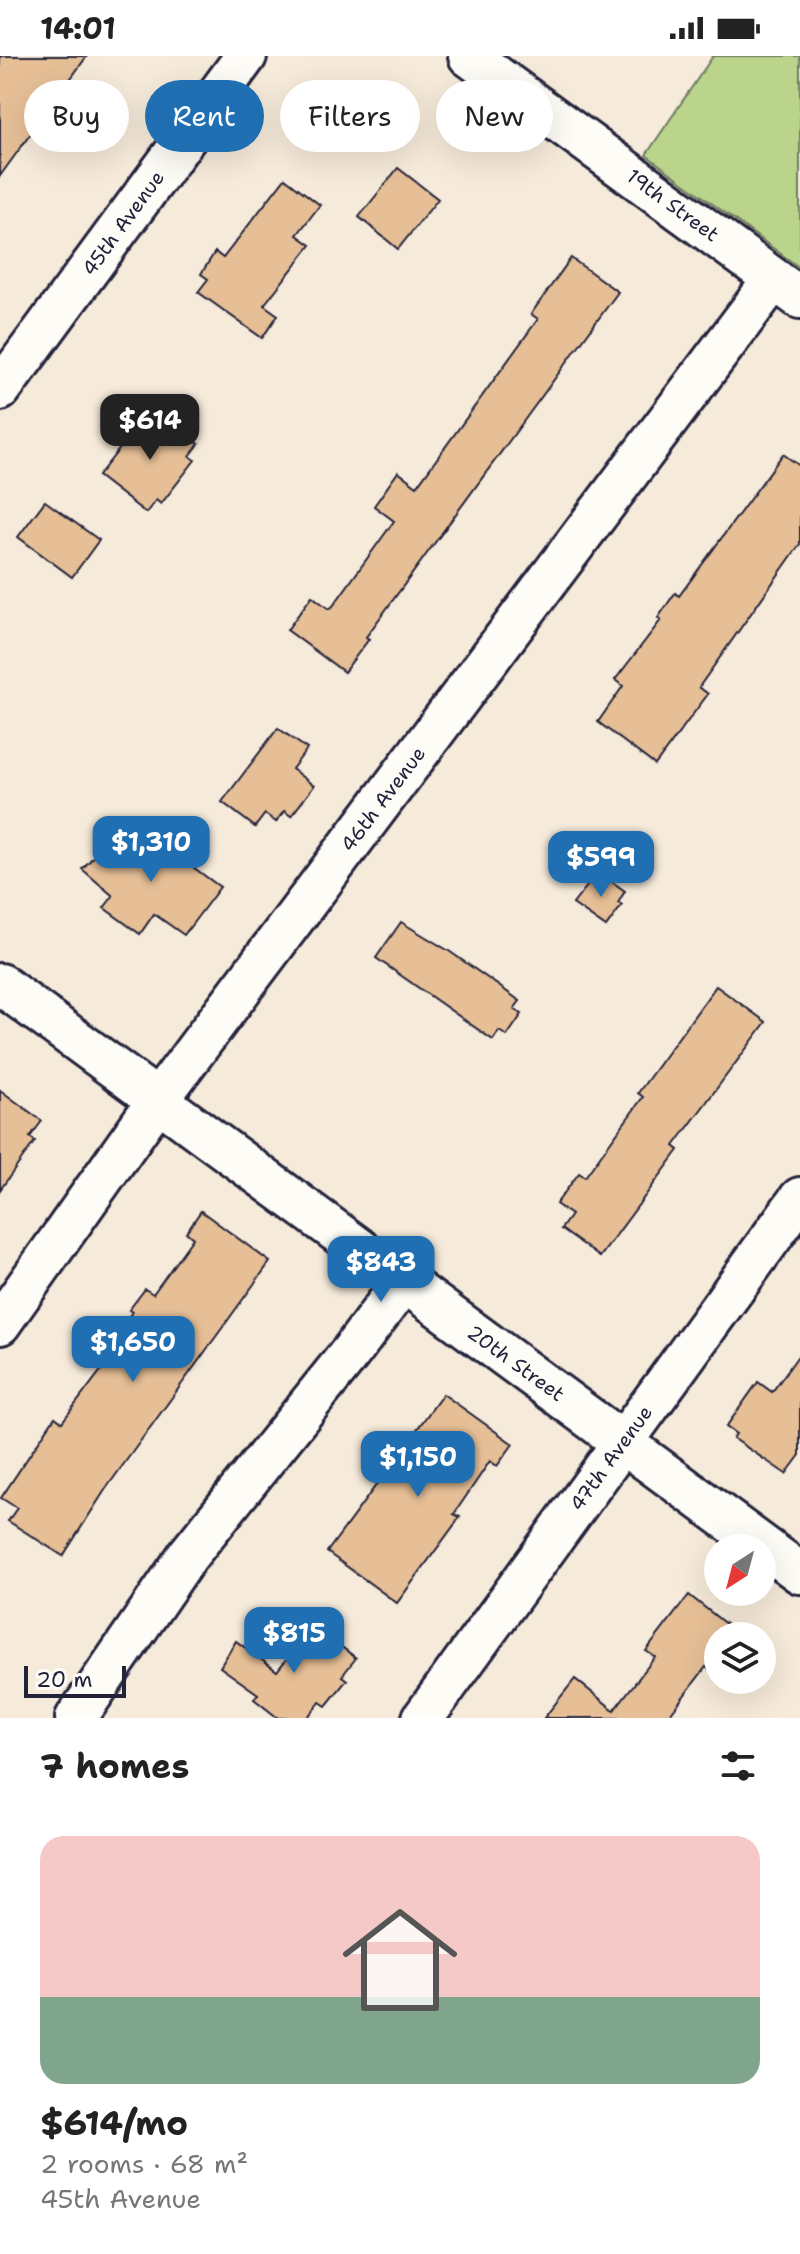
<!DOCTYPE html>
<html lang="en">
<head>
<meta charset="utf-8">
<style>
  body { margin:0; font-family:"Shantell Sans",sans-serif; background:#f2f2f2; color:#222; height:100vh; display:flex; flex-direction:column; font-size:30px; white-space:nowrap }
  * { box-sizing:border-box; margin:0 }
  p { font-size:26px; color:#767676 }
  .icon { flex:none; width:44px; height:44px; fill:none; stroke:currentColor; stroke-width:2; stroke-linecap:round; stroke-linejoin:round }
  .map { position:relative; height:1662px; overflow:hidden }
  .panel { display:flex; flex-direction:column; background:#fff; flex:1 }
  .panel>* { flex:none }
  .banner { position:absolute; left:24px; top:24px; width:752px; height:72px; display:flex; gap:16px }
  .needle { width:52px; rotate:216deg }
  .controls { position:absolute; left:704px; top:1478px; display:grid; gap:16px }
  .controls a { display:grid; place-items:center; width:72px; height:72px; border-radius:50%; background:#fff; box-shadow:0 8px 32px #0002; font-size:40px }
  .scale { position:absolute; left:24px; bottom:20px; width:102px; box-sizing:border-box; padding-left:8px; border:4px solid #22223b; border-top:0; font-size:22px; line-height:28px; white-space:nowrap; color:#22223b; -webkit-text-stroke:6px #fdfcf7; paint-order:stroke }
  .price { position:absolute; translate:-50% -68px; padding:0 18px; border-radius:16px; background:#1f6fb2; color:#fff; font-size:26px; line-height:52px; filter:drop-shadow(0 2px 4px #0008) }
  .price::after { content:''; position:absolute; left:50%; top:48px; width:24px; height:18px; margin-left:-12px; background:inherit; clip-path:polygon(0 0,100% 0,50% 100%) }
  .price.selected { background:#222; color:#fff }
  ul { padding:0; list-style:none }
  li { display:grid; align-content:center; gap:16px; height:424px; padding:0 40px }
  li span { display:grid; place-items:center; height:248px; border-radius:24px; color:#555 }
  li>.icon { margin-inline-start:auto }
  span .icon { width:144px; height:144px; fill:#fffc; stroke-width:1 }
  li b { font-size:34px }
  h2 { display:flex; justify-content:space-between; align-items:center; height:96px; padding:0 40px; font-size:34px }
  .pill { padding:0 28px; border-radius:36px; background:#fff; box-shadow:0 8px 32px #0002; font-size:28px; line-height:72px }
  .pill.selected { background:#1f6fb2; color:#fff }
  .status { display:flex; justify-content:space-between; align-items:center; height:56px; padding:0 40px; background:#fff; direction:ltr }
  .status svg { height:22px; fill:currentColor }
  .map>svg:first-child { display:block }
  .green { fill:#bad48b; stroke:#6e7b63; stroke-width:2 }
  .building { fill:#e6bf96; stroke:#22223b; stroke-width:2 }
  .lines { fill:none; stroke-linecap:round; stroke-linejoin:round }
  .minor-casing { stroke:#22223b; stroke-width:46 }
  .minor { stroke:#fdfcf7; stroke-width:40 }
  .labels { text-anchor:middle; stroke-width:6; stroke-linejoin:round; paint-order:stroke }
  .street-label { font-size:20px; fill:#22223b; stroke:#fdfcf7 }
</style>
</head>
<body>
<div class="status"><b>14:01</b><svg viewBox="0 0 49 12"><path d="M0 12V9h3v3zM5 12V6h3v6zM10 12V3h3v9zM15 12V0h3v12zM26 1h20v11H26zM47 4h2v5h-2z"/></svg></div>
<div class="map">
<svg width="800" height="1662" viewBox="0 0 800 1662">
  <rect width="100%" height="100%" fill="#f6eada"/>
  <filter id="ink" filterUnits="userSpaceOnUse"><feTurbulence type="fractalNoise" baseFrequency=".0125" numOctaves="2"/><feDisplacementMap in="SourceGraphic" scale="16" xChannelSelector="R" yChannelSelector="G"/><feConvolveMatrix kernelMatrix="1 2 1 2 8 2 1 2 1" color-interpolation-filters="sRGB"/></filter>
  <g filter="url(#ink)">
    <!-- green -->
    <polygon class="green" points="713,0 800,0 800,212 646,99"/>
    <!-- building -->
    <g class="building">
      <polygon points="0,0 87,0 0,120"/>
      <polygon points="398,112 438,143 398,193 359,161"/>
      <polygon points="285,122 320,149 297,179 311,189 264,249 278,259 262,282 198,236 208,223 201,218 215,196 223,202"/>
      <polygon points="571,202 618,236 366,581 369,583 344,616 287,574 312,540 329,553 333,550 394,465 374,450 398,416 417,430 538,263 531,258"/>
      <polygon points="152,352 199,388 190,400 195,404 161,448 156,444 146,457 98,420"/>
      <polygon points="783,398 800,410 800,488 699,631 708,638 655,709 598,666 623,630 615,624 661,564 658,562 675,537 679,540"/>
      <polygon points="45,445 99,484 72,521 18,481"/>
      <polygon points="278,672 307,693 292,713 314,730 291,760 284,755 276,766 265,758 255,771 222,746"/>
      <polygon points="145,776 220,831 184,879 154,858 140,878 104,852 113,840 82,813 111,782 126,796"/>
      <polygon points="598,816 625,835 618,847 622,849 606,871 573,848"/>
      <polygon points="401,866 449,895 520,945 514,953 522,958 507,980 499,975 493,984 376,902"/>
      <polygon points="716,930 766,966 674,1090 679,1094 600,1201 561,1173 571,1159 556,1148 579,1117 585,1121 643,1041 638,1037"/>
      <polygon points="0,1034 42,1065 30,1081 35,1085 0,1134"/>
      <polygon points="201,1155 270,1206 105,1434 63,1500 8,1465 17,1452 1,1442 55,1361 62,1366 105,1309 97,1304 132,1256 129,1254 145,1233 153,1238 193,1182 186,1176"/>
      <polygon points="800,1297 800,1399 786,1418 733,1382 736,1378 726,1371 758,1326 772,1336"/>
      <polygon points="443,1338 513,1388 497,1410 490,1405 454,1458 460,1461 397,1547 327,1496"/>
      <polygon points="689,1539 741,1580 718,1580 718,1620 706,1611 667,1662 544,1662 575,1623 614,1654 655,1601 646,1595"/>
      <polygon points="313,1569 356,1602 342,1620 347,1624 326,1650 320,1646 307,1662 278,1662 254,1643 258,1638 220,1611 236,1585 277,1615"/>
    </g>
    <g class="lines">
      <defs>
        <g id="minor">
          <polyline points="469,0 800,242"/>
          <polyline points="0,334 246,0"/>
          <polyline points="0,928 800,1517"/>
          <polyline points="0,1268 158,1044 774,223"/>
          <polyline points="76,1662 188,1499 351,1296 404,1225"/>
          <polyline points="423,1662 800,1142"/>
        </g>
      </defs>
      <!-- minor casing -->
      <use href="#minor" class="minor-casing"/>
      <!-- minor -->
      <use href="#minor" class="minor"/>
    </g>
  </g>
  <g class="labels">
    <!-- street labels -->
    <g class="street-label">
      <text transform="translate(673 149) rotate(36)" y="7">19th Street</text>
      <text transform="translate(123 167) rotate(-54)" y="7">45th Avenue</text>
      <text transform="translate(383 743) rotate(-53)" y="7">46th Avenue</text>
      <text transform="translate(516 1307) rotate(36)" y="7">20th Street</text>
      <text transform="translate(611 1402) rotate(-54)" y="7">47th Avenue</text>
    </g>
  </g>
</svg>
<div class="controls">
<a><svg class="needle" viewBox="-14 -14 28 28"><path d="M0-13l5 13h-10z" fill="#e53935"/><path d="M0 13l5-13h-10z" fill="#767676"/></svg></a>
<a><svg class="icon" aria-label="layers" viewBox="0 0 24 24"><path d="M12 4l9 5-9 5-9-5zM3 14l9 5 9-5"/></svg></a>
</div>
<div class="scale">20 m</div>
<b class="price selected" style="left:150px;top:406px">$614</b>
<b class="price" style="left:151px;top:828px">$1,310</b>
<b class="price" style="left:601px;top:843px">$599</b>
<b class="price" style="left:381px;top:1248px">$843</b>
<b class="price" style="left:133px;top:1328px">$1,650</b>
<b class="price" style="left:418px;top:1443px">$1,150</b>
<b class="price" style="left:294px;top:1619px">$815</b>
<div class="banner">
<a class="pill">Buy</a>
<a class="pill selected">Rent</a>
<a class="pill">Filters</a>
<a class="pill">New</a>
</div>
</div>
<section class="panel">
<h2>7 homes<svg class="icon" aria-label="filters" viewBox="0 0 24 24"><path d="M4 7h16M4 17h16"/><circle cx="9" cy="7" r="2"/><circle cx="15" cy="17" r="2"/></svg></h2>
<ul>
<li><span style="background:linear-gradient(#f6c9c9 65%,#7fa58c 0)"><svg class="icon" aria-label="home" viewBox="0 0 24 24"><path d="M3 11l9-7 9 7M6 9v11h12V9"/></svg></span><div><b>$614/mo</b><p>2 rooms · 68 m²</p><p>45th Avenue</p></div></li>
</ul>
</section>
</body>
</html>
